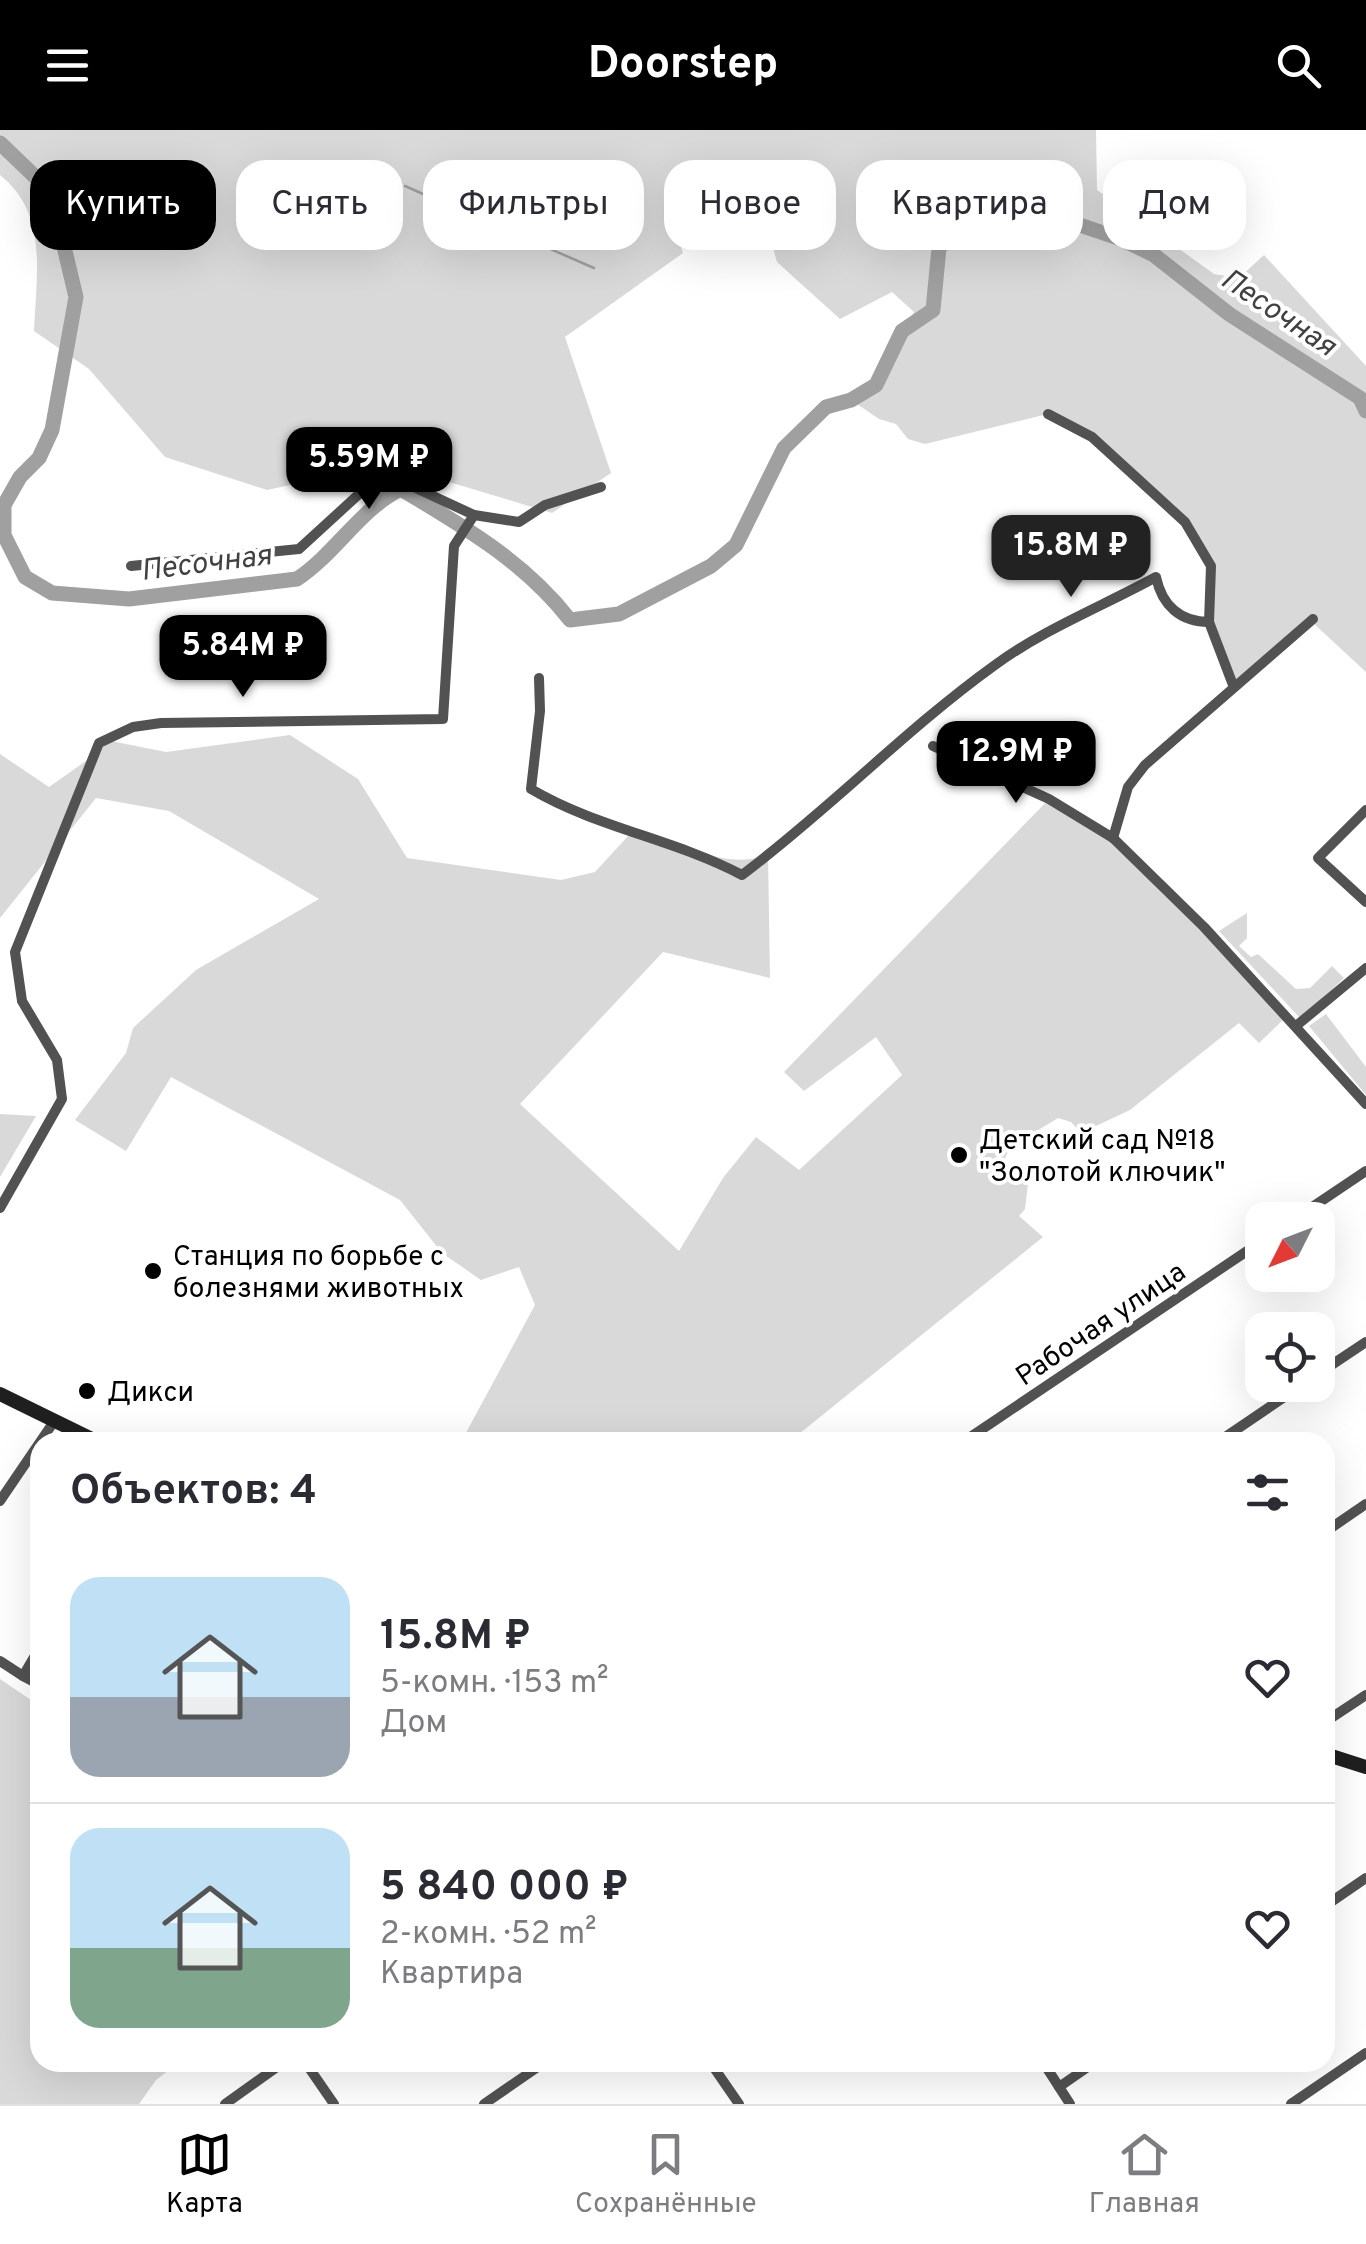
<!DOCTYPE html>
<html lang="ru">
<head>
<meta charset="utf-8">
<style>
  body { margin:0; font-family:Overpass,sans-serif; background:#f2f2f3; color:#2b2b33; height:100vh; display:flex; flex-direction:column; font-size:38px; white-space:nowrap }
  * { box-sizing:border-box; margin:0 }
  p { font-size:32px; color:#7c7c81 }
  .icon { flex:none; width:55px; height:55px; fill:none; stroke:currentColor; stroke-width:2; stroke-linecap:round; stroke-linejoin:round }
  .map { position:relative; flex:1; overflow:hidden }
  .panel { position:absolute; left:30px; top:1302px; width:1305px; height:640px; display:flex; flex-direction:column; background:#fff; border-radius:30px; box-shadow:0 10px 40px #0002 }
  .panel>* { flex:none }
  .guide { position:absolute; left:30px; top:30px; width:1308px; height:90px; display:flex; gap:20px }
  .needle { width:65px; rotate:228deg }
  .tools { position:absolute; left:1245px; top:1072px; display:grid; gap:20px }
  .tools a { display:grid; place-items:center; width:90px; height:90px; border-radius:20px; background:#fff; box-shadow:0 10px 40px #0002; font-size:50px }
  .price { position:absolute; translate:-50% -85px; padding:0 22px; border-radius:20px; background:#000; color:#fff; font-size:32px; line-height:65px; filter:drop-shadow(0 2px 5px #0008) }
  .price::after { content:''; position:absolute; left:50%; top:60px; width:30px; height:22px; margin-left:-15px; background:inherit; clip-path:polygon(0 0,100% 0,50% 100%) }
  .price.active { background:#222; color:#fff }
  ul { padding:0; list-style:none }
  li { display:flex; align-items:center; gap:30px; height:250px; padding:0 40px }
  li+li { border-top:2px solid #e1e1e2 }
  li span { display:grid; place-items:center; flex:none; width:280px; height:200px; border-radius:30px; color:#555 }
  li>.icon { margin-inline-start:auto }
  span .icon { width:120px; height:120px; fill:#fffc; stroke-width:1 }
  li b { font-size:42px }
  h2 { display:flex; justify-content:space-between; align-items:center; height:120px; padding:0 40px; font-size:42px }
  .chip { padding:0 35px; border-radius:30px; background:#fff; box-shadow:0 10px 40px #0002; font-size:35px; line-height:90px }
  .chip.active { background:#000; color:#fff }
  header { display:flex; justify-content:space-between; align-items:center; height:130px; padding:0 40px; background:#000; color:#fff; font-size:45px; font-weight:700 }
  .menu { display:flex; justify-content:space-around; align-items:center; height:140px; border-top:2px solid #e1e1e2; background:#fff; font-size:28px; color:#7c7c81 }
  .menu a { display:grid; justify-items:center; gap:5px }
  .menu .active { color:#000 }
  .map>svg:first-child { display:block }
  .green { fill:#d9d9d9 }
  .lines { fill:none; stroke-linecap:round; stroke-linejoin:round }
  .stream { stroke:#a0a0a0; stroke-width:2.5 }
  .river { stroke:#a0a0a0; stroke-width:15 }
  .minor { stroke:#525252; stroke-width:10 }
  .secondary { stroke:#1f1f1f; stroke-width:14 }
  .poi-dot { fill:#000; stroke:#fff; stroke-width:4 }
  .labels { text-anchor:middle; stroke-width:8; stroke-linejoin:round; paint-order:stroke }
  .poi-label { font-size:28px; fill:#000; stroke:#fff; text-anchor:start }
  .street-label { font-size:28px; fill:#000; stroke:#fff }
  .water-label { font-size:30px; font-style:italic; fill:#414141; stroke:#fff }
</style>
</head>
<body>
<header><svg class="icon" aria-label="menu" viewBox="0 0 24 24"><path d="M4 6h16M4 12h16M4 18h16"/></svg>Doorstep<svg class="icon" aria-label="search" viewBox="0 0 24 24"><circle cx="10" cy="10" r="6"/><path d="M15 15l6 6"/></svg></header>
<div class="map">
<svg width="1366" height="1974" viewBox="0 0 1366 1974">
  <rect width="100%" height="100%" fill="#fff"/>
  <!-- green -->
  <g class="green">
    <path d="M 0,0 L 1096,0 L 1097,60 L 1214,144 L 1239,148 L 1264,125 L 1366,236 L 1366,542 L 1312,492 L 1234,558 L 1209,492 L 1211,436 L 1185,392 L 1092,307 L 1048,284 L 925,314 L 908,309 L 896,294 L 879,289 L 851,270 L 876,255 L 914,182 L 892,162 L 840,189 L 777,132 L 768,100 L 758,84 L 697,75 L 675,97 L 683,123 L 565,207 L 611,343 L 552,383 L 389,334 L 267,360 L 165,327 L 89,239 L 34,201 C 36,145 49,84 0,45 Z"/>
    <path d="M 290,605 L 358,649 L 407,728 L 561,750 L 595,742 L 628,706 C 685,703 711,743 768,725 L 770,848 L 663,822 L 520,974 L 679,1121 L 723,1048 L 756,1007 L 799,1040 L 902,945 L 876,907 L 804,961 L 784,942 L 1049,669 L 1114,708 L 1287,886 L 1259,913 L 1239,893 L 1130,980 L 1081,1003 L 1071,992 L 1058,988 L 1009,1018 L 1005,1029 L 1019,1051 L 1028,1054 L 1025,1079 L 1019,1086 L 1043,1107 L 789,1312 L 461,1312 L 535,1175 L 519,1137 L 481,1150 L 442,1123 L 400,1070 L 171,947 L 126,1021 L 75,990 L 126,923 L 133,898 L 196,840 L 319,769 L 169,681 L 96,668 L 0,788 L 0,624 L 49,657 L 93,626 L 106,610 L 166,622 Z"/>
    <polygon points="1247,783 1247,808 1239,816 1251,827 1258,824 1296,859 1310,858 1332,836 1344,848 1301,889 1219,801"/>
    <polygon points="1326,884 1366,937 1366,965 1309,896"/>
    <polygon points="0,984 36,986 0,1047"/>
    <polygon points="0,1549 40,1576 40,1932 178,1933 156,1950 139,1974 0,1974"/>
  </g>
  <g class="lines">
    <!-- stream -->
    <g class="stream">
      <polyline points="405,56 482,90"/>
      <polyline points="495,95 594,138"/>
    </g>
    <!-- river -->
    <path class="river" d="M 0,13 L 51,62 L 76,167 L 52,300 L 39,328 L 20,347 L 4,375 L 4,405 L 25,447 L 52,463 L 129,469 L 297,449 C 335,424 361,378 401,359 C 464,397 524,431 570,490 L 619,484 L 711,436 L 736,415 L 784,318 L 826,277 L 851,270 L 876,255 L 902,201 L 933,180 L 939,118 L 972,84 L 1065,90 L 1121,109 L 1154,125 L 1229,184 L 1360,268 L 1366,281"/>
    <!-- minor -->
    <g class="minor">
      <polyline points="1048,284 1092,307 1185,392 1211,436 1209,492 1233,555"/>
      <polyline points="131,436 299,419 370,354 405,353 474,385 519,392 545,375 601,357"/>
      <path d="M 539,548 L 540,581 L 531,659 C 597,698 674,709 742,745 C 830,679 906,599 995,535 C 1044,499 1103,476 1156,447 C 1162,476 1181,492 1209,492"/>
      <polyline points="933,616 1049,669 1113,708 1204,797 1366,974"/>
      <polyline points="1366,680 1318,728 1366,772"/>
      <polyline points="1113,708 1128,657 1145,635 1313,489"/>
      <polyline points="1296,896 1366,838"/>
      <polyline points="0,1078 62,969 57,930 22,871 15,822 99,613 133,597 161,593 443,589 454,416 474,385"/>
      <polyline points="1293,1090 1366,1041"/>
      <polyline points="1318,1244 1366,1212"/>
      <polyline points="963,1312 1262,1111"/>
      <polyline points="1218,1312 1302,1255"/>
      <polyline points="0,1371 55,1290"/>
      <polyline points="1325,1402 1366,1374"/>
      <polyline points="40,1517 23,1546 40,1555"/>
      <polyline points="0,1531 23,1546"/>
      <polyline points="1325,1592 1366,1565"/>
      <polyline points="1325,1776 1366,1748"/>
      <polyline points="305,1932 334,1974"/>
      <polyline points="710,1932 739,1974"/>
      <polyline points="1043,1932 1070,1974"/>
      <polyline points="1059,1957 1095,1932"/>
      <polyline points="225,1974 284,1932"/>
      <polyline points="484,1974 545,1932"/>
      <polyline points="1291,1974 1366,1923"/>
    </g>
    <!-- secondary -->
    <g class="secondary">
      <polyline points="0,1264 98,1312"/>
      <polyline points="1325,1624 1366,1637"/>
    </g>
  </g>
  <!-- markers -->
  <g class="poi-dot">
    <circle cx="959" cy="1025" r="10"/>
    <circle cx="153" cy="1141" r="10"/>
    <circle cx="87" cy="1261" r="10"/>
  </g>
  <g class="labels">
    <!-- poi labels -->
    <g class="poi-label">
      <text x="979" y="1019">Детский сад №18<tspan x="979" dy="32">"Золотой ключик"</tspan></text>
      <text x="173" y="1135">Станция по борьбе с<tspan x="173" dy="32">болезнями животных</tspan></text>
      <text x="107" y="1271">Дикси</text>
    </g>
    <!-- street labels -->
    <g class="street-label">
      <text transform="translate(1100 1193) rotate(-34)" y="10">Рабочая улица</text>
    </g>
    <!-- water labels -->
    <g class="water-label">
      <text transform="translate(1279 182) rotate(34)" y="10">Песочная</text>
      <text transform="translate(206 432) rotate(-7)" y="10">Песочная</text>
    </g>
  </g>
</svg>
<div class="tools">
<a><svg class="needle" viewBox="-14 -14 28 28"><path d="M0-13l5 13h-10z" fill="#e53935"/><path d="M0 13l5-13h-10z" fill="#7c7c81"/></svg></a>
<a><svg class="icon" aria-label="locate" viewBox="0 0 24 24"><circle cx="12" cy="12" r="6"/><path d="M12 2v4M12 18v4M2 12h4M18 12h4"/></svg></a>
</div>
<b class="price" style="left:369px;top:382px">5.59M ₽</b>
<b class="price active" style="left:1071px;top:470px">15.8M ₽</b>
<b class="price" style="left:243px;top:570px">5.84M ₽</b>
<b class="price" style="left:1016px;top:676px">12.9M ₽</b>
<div class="guide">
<a class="chip active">Купить</a>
<a class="chip">Снять</a>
<a class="chip">Фильтры</a>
<a class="chip">Новое</a>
<a class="chip">Квартира</a>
<a class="chip">Дом</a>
</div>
<section class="panel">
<h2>Объектов: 4<svg class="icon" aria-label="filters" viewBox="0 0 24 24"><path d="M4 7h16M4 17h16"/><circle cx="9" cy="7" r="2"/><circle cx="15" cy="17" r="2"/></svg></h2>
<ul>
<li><span style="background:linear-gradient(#bfe0f5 60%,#9aa5b1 0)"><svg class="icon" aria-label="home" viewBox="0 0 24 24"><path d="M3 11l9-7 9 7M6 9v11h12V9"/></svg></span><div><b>15.8M ₽</b><p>5-комн. · 153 m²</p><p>Дом</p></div><svg class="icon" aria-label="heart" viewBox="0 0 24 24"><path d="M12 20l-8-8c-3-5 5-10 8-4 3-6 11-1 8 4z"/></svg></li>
<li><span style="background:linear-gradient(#bfe0f5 60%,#7fa58c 0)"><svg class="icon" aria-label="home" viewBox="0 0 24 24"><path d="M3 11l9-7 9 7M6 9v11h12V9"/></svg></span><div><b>5 840 000 ₽</b><p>2-комн. · 52 m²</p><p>Квартира</p></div><svg class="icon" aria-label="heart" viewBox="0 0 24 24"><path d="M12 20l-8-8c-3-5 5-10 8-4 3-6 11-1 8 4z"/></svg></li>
</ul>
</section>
</div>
<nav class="menu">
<a class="active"><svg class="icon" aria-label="map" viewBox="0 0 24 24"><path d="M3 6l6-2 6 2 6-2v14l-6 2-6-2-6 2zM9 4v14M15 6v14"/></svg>Карта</a>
<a><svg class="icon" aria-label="saved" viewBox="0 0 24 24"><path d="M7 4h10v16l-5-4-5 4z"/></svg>Сохранённые</a>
<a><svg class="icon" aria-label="home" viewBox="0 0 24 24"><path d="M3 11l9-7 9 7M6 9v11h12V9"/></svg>Главная</a>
</nav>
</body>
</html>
